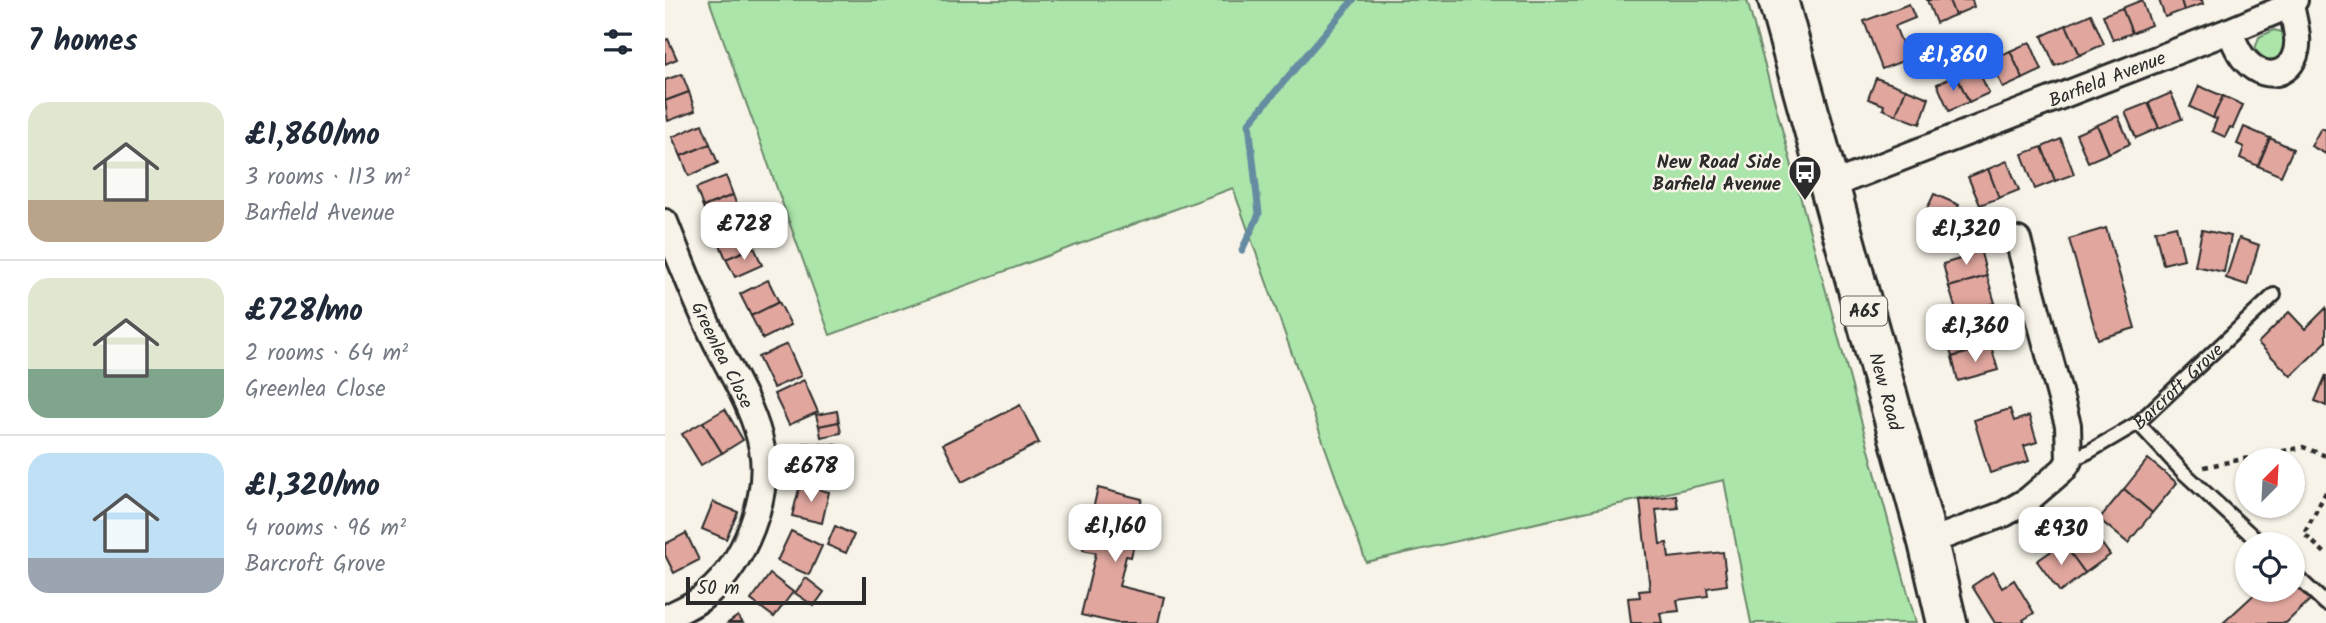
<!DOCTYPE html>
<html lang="en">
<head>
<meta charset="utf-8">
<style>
  body { margin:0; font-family:Kalam,sans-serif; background:#f2f2f3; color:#1f2937; height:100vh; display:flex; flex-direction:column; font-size:26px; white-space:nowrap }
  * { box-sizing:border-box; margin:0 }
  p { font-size:23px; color:#747a83 }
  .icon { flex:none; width:38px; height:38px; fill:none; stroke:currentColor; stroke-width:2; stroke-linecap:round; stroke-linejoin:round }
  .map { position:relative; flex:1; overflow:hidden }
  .drawer { display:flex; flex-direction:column; background:#fff; width:665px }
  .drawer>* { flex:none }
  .needle { width:46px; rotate:24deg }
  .fabs { position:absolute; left:1570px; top:448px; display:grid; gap:14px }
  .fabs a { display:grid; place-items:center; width:70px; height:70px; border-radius:50%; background:#fff; box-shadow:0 2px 5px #0004; font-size:35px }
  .scale { position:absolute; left:21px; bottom:18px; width:180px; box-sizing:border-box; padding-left:7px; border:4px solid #2b2b2b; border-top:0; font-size:19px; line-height:24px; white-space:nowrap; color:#2b2b2b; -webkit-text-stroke:5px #f7f3e8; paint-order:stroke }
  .price { position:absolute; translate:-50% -60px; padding:0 16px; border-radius:14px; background:#fff; color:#222; font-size:23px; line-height:46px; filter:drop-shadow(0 2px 4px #0008) }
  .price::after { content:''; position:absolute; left:50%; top:42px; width:21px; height:16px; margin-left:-10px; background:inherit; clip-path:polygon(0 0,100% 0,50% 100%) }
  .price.on { background:#2563eb; color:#fff }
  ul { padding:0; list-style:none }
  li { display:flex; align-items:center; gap:21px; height:175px; padding:0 28px }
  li+li { border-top:2px solid #e0e1e3 }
  li span { display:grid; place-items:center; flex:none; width:196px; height:140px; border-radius:21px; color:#555 }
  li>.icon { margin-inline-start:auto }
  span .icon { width:84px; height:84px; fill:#fffc; stroke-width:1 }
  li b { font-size:30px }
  h2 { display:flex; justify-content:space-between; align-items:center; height:84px; padding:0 28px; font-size:30px }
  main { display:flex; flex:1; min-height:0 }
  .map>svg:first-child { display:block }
  .green { fill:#abe5aa; stroke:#6b886a; stroke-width:2 }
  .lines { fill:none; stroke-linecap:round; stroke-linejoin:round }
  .stream { stroke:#668ca1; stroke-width:7 }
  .building { fill:#e1a79f; stroke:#2b2b2b; stroke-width:2 }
  .service-casing { stroke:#2b2b2b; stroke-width:18 }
  .minor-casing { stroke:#2b2b2b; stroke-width:30 }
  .primary-casing { stroke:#2b2b2b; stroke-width:44 }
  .path { stroke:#2b2b2b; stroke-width:4.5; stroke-dasharray:5 5; stroke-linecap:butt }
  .service { stroke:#f7f3e8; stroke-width:12 }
  .minor { stroke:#f7f3e8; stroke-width:24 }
  .primary { stroke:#f7f3e8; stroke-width:38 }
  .labels { text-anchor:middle; stroke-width:5; stroke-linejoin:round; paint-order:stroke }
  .shield { fill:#f7f3e8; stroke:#686764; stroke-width:2 }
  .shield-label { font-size:18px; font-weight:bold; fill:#2b2b2b }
  .street-label { font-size:19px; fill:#2b2b2b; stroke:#f7f3e8 }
  .poi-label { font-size:19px; font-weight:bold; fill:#2b2b2b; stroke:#f7f3e8; text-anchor:end }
</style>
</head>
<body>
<main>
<section class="drawer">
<h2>7 homes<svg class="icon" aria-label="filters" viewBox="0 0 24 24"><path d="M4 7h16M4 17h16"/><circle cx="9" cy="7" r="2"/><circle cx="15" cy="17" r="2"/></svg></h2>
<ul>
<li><span style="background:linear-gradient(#dfe7d0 70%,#b9a48a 0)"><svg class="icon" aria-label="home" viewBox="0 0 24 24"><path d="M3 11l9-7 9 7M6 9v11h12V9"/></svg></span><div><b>£1,860/mo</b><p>3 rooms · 113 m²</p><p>Barfield Avenue</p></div></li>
<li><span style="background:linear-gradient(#dfe7d0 65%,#7fa58c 0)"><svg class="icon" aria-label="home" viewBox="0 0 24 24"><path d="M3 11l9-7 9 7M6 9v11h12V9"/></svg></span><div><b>£728/mo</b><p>2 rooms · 64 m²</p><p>Greenlea Close</p></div></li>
<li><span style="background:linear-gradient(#bfe0f5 75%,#9aa5b1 0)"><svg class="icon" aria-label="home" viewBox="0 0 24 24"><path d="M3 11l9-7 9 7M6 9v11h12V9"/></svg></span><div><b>£1,320/mo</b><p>4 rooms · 96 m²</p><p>Barcroft Grove</p></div></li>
</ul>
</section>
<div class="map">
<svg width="1661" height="623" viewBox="0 0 1661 623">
  <rect width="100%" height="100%" fill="#f7f3e8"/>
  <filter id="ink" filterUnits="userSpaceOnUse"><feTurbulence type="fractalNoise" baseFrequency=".0143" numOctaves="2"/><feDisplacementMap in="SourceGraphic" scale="14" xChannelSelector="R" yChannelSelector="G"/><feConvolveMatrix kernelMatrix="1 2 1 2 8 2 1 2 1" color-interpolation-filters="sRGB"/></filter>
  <g filter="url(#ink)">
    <!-- green -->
    <g class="green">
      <polygon points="44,0 1082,0 1251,623 1086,623 1059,480 701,562 568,188 165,335"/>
      <path d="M 1609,30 L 1617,32 L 1622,46 L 1614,61 C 1602,64 1597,58 1590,49 L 1594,37 Z"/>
    </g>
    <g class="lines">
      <!-- stream -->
      <polyline class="stream" points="577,250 594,214 584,123 688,0"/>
    </g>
    <!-- building -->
    <g class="building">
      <polygon points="1262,0 1284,0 1290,15 1271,23"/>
      <polygon points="1284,0 1307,0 1309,7 1290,15"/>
      <polygon points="1477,0 1486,25 1467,33 1457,8"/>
      <polygon points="1494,0 1516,0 1519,10 1500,17"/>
      <polygon points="1516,0 1537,0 1538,4 1519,10"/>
      <polygon points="1244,4 1250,18 1230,26 1243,59 1217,69 1199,21"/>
      <polygon points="1457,8 1467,33 1448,40 1438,15"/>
      <polygon points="1426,14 1439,44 1415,55 1401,25"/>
      <polygon points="1401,25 1415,55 1390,66 1377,36"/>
      <polygon points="3,39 12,59 0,64 0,40"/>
      <polygon points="1365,42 1377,70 1358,79 1345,51"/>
      <polygon points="1345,51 1358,79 1338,88 1325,60"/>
      <polygon points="1311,66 1324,93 1304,102 1291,75"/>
      <polygon points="17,74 24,92 0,101 0,80"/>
      <polygon points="1291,75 1304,102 1284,111 1272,84"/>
      <polygon points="1211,78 1241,89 1231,115 1218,109 1219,105 1203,99"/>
      <polygon points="1534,86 1558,96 1548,118 1525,107"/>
      <polygon points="1241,89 1264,98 1255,124 1231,115"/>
      <polygon points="24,92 30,111 3,121 0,101"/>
      <polygon points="1506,93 1517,119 1494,128 1483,103"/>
      <polygon points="1558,96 1578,105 1568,128 1565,127 1560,137 1547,131 1552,119 1548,118"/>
      <polygon points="1483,103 1494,128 1471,138 1460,112"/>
      <polygon points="1453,116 1465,144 1444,153 1432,125"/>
      <polygon points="37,124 45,144 16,156 7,137"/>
      <polygon points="1432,125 1444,153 1423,162 1411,134"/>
      <polygon points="1579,127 1605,138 1593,166 1575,158 1579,147 1572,144"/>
      <polygon points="1656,128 1661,130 1661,154 1646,146"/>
      <polygon points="1605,138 1628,149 1616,176 1593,166"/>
      <polygon points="1396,139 1409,174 1390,181 1377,147"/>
      <polygon points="45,144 53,163 24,176 16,156"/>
      <polygon points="1377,147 1390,181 1370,189 1357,154"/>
      <polygon points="1342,161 1354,190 1334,198 1323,169"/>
      <polygon points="1323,169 1334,198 1315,205 1303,177"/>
      <polygon points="61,176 68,195 38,207 31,188"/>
      <polygon points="1269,194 1294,205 1285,223 1261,211"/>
      <polygon points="68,195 75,214 46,226 38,207"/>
      <polygon points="1261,211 1285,223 1277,240 1253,229"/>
      <polygon points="1511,226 1519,259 1498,264 1490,231"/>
      <polygon points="81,228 89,247 61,259 53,240"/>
      <polygon points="1441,228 1470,328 1433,339 1404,239"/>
      <polygon points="1537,230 1566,236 1559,272 1530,266"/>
      <polygon points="1574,238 1594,245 1582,285 1561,278"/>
      <polygon points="1314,245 1322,276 1284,287 1278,264 1298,258 1296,251"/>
      <polygon points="89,247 97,265 70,277 61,259"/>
      <polygon points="1322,276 1330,303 1292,314 1284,287"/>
      <polygon points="103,280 114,302 86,316 75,294"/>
      <polygon points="114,302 126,325 98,339 86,316"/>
      <polygon points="1661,308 1661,342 1626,376 1593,343 1624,312 1640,329"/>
      <polygon points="1316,310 1326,346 1287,357 1279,330 1300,324 1297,316"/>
      <polygon points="122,344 136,376 108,388 93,357"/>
      <polygon points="1326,346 1333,370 1293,381 1287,357"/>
      <polygon points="1661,375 1661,406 1650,401"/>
      <polygon points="139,380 153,412 124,425 109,394"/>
      <polygon points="355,405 374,443 297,482 278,444"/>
      <polygon points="60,409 78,440 57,453 38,422"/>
      <polygon points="1345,409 1349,421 1364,416 1372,442 1359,446 1364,461 1325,473 1309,420"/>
      <polygon points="172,411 174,422 154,426 151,415"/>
      <polygon points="38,422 57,453 36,465 17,434"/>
      <polygon points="174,422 176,433 156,437 154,426"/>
      <polygon points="139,443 171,445 170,478 138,477"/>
      <polygon points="1483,459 1512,483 1487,513 1459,489"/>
      <polygon points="135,485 164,492 157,523 127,516"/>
      <polygon points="433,488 477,499 472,517 463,515 460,529 472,531 466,557 461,556 454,586 499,597 493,623 451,623 416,615 431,553 418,550"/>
      <polygon points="1459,489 1487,513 1463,543 1434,519"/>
      <polygon points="1011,495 1013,508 991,510 995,544 1002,543 1004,558 1058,552 1062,585 1042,588 1043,596 1012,600 1014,611 995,613 997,623 966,623 963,598 975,597 974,591 985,590 975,500"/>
      <polygon points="48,502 73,512 61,539 37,529"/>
      <polygon points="1423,525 1445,555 1420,573 1398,543"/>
      <polygon points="170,526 189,535 181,553 162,545"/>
      <polygon points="126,531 157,546 144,575 112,561"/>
      <polygon points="21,533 34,560 9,573 0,555 0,544"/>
      <polygon points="1398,543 1420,573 1395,592 1372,561"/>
      <polygon points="1328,572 1337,588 1349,580 1369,613 1358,620 1360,623 1330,623 1307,586"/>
      <polygon points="105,574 128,592 109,617 86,600"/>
      <polygon points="141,578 159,592 149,606 130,593"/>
      <polygon points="1628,581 1645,600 1621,623 1558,623 1594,590 1628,590"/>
      <polygon points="73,616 78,623 63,623"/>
    </g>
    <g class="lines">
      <defs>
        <g id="service">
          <polyline points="1473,423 1518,472 1596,544"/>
          <path id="s1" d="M 1404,461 L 1425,451 L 1473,423 L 1609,295"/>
          <polyline points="1628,573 1661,604"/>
        </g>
        <g id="minor">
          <path d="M 1564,31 C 1569,40 1573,53 1580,60 C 1604,87 1635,71 1632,37 C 1631,26 1628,15 1626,5"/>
          <path id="s2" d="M 1164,186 L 1564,31 L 1626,5 L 1630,0"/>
          <path id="s3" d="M 0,222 C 15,260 30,299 48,336 C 65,372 90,409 97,449 C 105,497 80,562 42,594 C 30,605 14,611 0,618"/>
          <polyline points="1263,542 1339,514 1363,500 1399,469 1404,461 1403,425 1353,240"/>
        </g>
        <g id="primary">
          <path id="s4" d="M 1113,0 L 1263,542 L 1282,623"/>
        </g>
      </defs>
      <!-- service casing -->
      <use href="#service" class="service-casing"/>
      <!-- minor casing -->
      <use href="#minor" class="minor-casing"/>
      <!-- primary casing -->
      <use href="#primary" class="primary-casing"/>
      <!-- path -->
      <g class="path">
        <polyline points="1539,467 1638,447 1661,456"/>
        <polyline points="1661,492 1639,534 1661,554"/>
      </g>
      <!-- service -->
      <use href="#service" class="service"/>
      <!-- minor -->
      <use href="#minor" class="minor"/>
      <!-- primary -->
      <use href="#primary" class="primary"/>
    </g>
  </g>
  <!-- icons -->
  <defs>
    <symbol id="bus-pin" viewBox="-11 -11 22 30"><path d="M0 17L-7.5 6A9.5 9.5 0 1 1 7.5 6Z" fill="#2b2b2b" stroke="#f7f3e8"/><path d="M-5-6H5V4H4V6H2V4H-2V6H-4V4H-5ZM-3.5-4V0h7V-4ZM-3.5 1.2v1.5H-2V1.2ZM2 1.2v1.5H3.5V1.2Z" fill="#fff"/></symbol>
  </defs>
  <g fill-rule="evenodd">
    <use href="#bus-pin" x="1121" y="153" width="38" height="52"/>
  </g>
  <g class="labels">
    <!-- shield labels -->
    <rect class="shield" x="1176" y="296.5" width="46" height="29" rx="5"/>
    <g class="shield-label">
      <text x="1199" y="317">A65</text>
    </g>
    <!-- street labels -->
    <g class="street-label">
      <text dy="7" stroke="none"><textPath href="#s2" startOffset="298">Barfield Avenue</textPath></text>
      <text dy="7" stroke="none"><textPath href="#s3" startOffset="145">Greenlea Close</textPath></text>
      <text dy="7" stroke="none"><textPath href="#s1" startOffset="133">Barcroft Grove</textPath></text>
      <text dy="7" stroke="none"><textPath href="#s4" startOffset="406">New Road</textPath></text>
    </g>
    <!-- poi labels -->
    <g class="poi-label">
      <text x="1116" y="168">New Road Side<tspan x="1116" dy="22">Barfield Avenue</tspan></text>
    </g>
  </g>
</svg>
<div class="fabs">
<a><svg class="needle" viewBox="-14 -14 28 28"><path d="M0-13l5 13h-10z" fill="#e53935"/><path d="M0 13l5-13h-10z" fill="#747a83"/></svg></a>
<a><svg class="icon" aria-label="locate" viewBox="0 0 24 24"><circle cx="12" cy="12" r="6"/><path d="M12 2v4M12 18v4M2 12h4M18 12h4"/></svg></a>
</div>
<div class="scale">50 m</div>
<b class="price on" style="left:1288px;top:93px">£1,860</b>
<b class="price" style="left:79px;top:262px">£728</b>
<b class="price" style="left:1301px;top:267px">£1,320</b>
<b class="price" style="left:1310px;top:364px">£1,360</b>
<b class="price" style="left:146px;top:504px">£678</b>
<b class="price" style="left:450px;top:564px">£1,160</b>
<b class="price" style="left:1396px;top:567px">£930</b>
</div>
</main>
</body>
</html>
